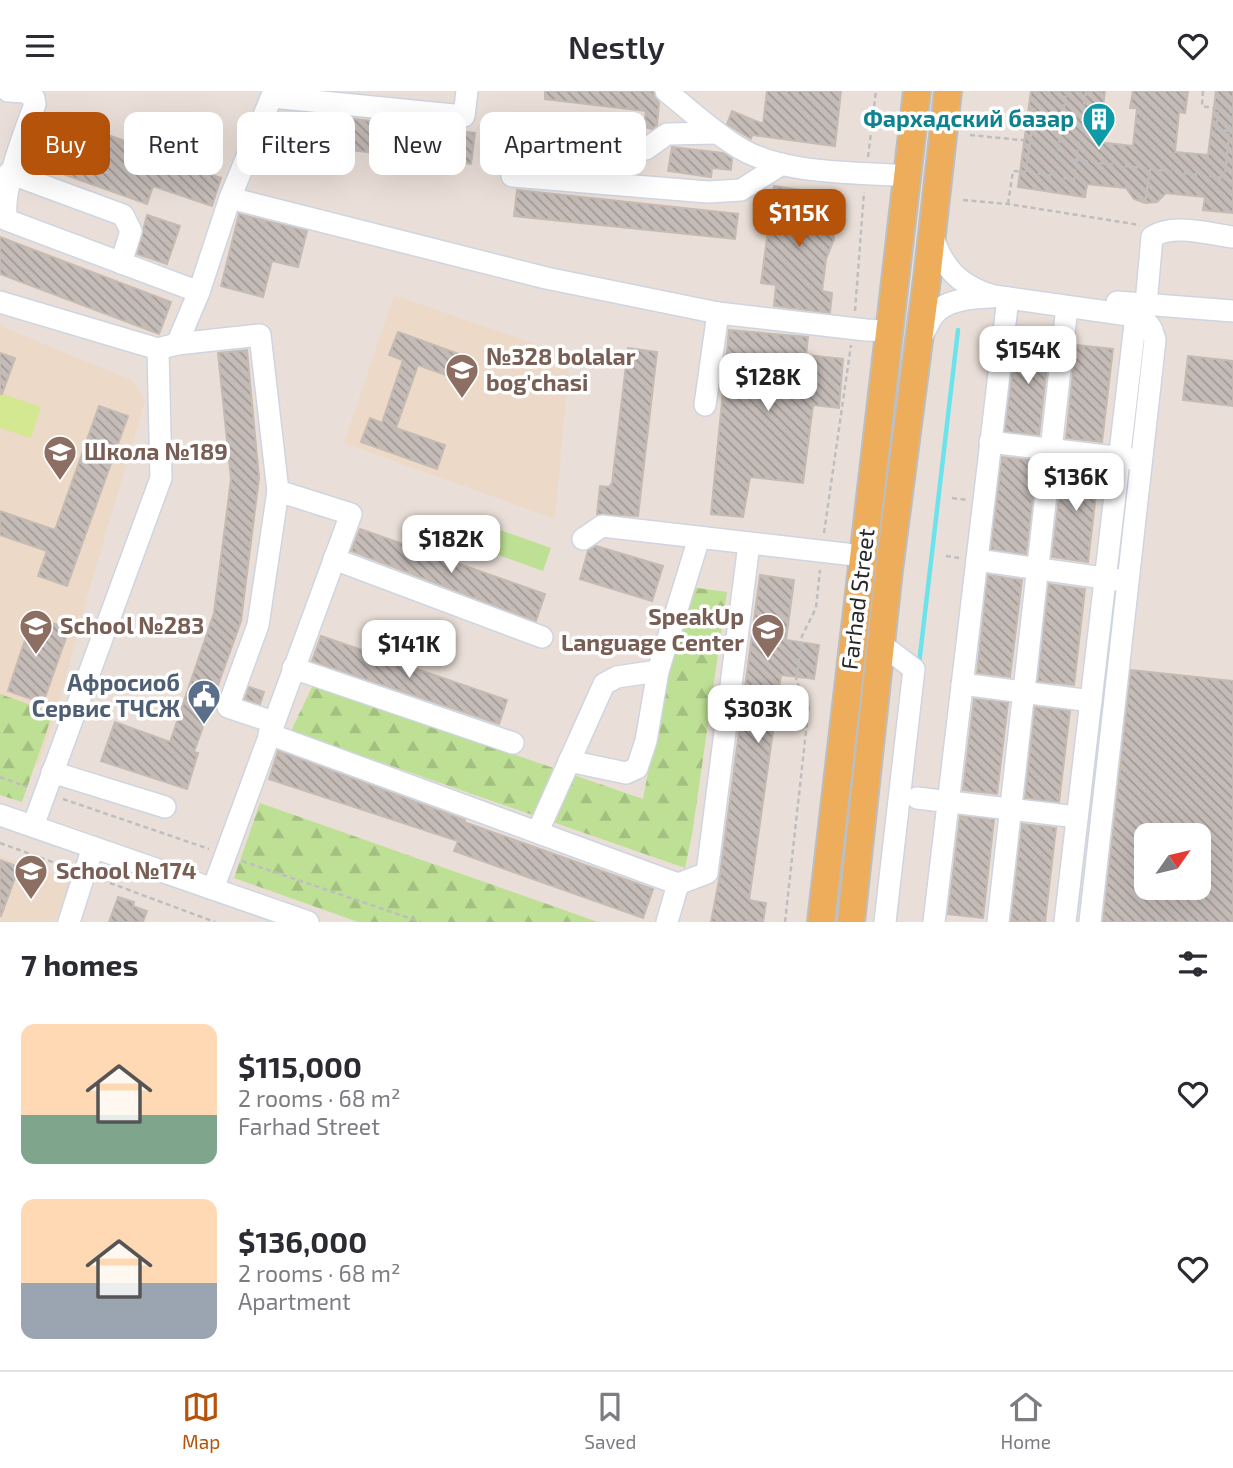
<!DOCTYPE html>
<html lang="en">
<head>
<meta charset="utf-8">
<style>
  body { margin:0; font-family:"Exo 2",sans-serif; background:#f7f7f7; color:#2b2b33; height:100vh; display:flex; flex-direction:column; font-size:26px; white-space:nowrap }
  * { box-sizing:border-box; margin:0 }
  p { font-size:23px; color:#7c7c81 }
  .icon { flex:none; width:38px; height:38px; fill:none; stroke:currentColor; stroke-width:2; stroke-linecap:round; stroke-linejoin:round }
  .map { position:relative; height:831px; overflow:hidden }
  .sheet { display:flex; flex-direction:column; background:#fff; flex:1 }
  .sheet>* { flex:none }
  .hud { position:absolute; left:21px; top:21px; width:700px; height:63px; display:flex; gap:14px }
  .needle { width:46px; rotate:56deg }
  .fabs { position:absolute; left:1134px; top:732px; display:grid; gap:14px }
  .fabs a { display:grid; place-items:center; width:77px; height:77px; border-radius:14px; background:#fff; box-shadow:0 7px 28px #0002; font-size:35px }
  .price { position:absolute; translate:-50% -60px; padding:0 16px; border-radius:14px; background:#fff; color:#222; font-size:23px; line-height:46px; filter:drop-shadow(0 2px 4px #0008) }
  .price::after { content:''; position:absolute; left:50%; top:42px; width:21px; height:16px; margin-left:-10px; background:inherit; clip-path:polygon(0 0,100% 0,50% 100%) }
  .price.current { background:#b45309; color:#fff }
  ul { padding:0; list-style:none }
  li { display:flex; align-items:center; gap:21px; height:175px; padding:0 21px }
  li span { display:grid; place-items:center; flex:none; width:196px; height:140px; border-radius:14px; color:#555 }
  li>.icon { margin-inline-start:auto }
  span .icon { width:84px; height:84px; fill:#fffc; stroke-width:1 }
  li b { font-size:30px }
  h2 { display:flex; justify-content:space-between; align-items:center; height:84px; padding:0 21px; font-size:30px }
  .tag { padding:0 24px; border-radius:14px; background:#fff; box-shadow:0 7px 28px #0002; font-size:24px; line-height:63px }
  .tag.current { background:#b45309; color:#fff }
  header { display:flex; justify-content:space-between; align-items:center; height:91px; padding:0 21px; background:#fff; font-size:32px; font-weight:600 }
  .tab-bar { display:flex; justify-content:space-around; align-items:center; height:98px; border-top:2px solid #e1e1e2; background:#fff; font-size:19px; color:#7c7c81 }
  .tab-bar a { display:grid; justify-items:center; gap:4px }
  .tab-bar .current { color:#b45309 }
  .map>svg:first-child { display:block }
  .education { fill:#ecd9c8 }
  .forest { fill:url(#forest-firs) }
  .park { fill:#bee095 }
  .pitch { fill:#d4e891 }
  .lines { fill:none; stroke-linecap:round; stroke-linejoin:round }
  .stream { stroke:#6ce3eb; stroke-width:4.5 }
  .building { fill:url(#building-back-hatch); stroke:#c5bbb3; stroke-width:2; fill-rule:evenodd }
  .minor-casing { stroke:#ced5e0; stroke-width:24 }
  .major-casing { stroke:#bebebe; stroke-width:30 }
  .path { stroke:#bebebe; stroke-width:2.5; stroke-dasharray:5 3.5; stroke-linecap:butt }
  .minor { stroke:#fff; stroke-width:21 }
  .major { stroke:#edad5a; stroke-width:26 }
  .labels { text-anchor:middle; stroke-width:7; stroke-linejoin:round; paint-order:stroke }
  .culture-label { font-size:23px; font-weight:bold; fill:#0d838f; stroke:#fff; text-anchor:end }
  .education-label { font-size:23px; font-weight:bold; fill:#785e54; stroke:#fff; text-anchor:start }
  .street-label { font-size:23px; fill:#272727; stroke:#fff }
  .service-label { font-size:23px; font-weight:bold; fill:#4e5e75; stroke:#fff; text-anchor:end }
</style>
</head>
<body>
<header><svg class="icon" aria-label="menu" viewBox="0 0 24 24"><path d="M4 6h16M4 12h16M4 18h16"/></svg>Nestly<svg class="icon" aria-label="heart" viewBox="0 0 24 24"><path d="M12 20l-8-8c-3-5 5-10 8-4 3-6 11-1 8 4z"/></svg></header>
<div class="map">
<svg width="1233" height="831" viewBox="0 0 1233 831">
  <defs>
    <pattern id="forest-firs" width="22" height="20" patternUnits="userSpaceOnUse" patternTransform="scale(1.75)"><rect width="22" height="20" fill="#bee095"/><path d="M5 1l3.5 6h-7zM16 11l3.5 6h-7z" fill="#a3c080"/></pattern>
    <pattern id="building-back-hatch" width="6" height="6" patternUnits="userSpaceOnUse" patternTransform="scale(1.75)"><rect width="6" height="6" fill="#c5bcb8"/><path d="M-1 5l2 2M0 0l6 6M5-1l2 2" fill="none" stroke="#a09996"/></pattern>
  </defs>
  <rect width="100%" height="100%" fill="#eadfd8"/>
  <!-- education -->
  <g class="education">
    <polygon points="394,204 570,265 555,428 344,352"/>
    <polygon points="0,235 132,289 145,310 88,503 55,627 38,674 0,661"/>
    <polygon points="0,765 71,789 55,831 0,831"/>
  </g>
  <!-- forest -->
  <g class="forest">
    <polygon points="683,495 727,501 692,744 685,777 291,640 313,594 643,708"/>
    <polygon points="0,603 53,622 22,711 0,704"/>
    <polygon points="260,712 598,831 358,831 234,787"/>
  </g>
  <!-- park -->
  <polygon class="park" points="486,434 551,457 543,480 478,457"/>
  <!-- pitch -->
  <polygon class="pitch" points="0,302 41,316 31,347 0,337"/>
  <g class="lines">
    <!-- stream -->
    <polyline class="stream" points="919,573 958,239"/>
  </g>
  <!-- building -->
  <g class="building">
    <polygon points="545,0 653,0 659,12 657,34 652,38 644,36 646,20 545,8"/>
    <polygon points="767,0 841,0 835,55 752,44 751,48 727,33 732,20 763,33"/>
    <polygon points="1031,0 1105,0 1098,51 1133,55 1137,17 1130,17 1133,0 1188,0 1185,22 1179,21 1175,61 1208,64 1216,0 1233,0 1233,122 1203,119 1205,106 1166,102 1157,111 1145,112 1134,108 1126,97 1087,93 1085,106 1018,96"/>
    <polygon points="46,22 164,64 163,68 221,87 212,115 153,95 147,113 29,71"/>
    <polygon points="328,25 475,42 471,73 325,56"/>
    <polygon points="672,56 723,62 732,68 731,79 712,77 711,86 668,80"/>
    <polygon points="774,95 835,104 831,126 834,148 826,168 822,200 832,202 830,222 774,215 776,194 761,192"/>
    <polygon points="517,99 738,123 735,148 514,125"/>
    <polygon points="239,123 307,140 298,176 272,170 263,206 221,195"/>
    <polygon points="147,124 180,135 167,173 137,163"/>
    <polygon points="0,146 171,211 159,243 0,183"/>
    <polygon points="729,239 808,246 806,264 843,268 839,317 813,314 803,392 750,386 743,426 711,423"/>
    <polygon points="398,241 473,268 465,291 418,274 396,337 445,354 437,378 361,351 370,327 382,332 403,269 389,264"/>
    <polygon points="1017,246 1050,249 1039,344 1005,340"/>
    <polygon points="1076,254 1113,258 1102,351 1066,347"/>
    <polygon points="628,257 657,261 638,425 597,423 600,395 609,396 612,392"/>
    <polygon points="247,259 259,387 241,530 194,661 198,662 187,698 101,670 115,631 170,651 214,522 231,388 218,262"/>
    <polygon points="0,262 15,267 2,303 0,303"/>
    <polygon points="1188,265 1233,270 1233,315 1183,309"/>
    <polygon points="99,315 128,325 67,495 38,485 47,460 0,444 0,420 55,439"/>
    <polygon points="1002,366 1037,370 1026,463 991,458"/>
    <polygon points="1063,373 1099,377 1088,471 1052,466"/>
    <polygon points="360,438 545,503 536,530 351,460"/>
    <polygon points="596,455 663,475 652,510 580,488 588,460"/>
    <polygon points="760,484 794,489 786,549 819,554 814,588 781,584 749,809 766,812 763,831 711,831 720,784"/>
    <polygon points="988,484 1022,489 1010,586 977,582"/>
    <polygon points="1049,493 1085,498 1074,594 1038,590"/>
    <polygon points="33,525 69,538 43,612 8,600"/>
    <polygon points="321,545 507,609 499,633 312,570"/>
    <path d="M 1131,579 L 1233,590 L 1233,831 L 1103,831 ZM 1146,744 L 1199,744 L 1199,796 L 1146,796 Z"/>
    <polygon points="249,596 264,601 260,613 245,608"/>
    <polygon points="974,608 1008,612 997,703 963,699"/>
    <polygon points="1035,616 1070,620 1059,711 1025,707"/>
    <polygon points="278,660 465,729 464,731 653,798 643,827 454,760 458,750 269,688"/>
    <polygon points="960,725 994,729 983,827 948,823"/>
    <polygon points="1022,733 1056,737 1045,831 1011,830"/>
    <polygon points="0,769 19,776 1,825 0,824"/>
    <polygon points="118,806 134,811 133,815 147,820 143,831 109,831"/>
  </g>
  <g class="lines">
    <defs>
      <g id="minor">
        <path d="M 8,0 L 25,1 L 34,7 L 35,13 C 25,40 0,103 7,129 L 199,201"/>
        <path d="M 666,0 C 691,20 715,43 743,59 C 788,84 857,81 907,85"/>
        <polyline points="272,6 464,25 467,0"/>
        <polyline points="521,42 634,60 646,58 667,43 718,42"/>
        <polyline points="9,82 123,124 131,140 121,172"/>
        <polyline points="512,85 708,101 741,99 782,73"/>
        <polyline points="230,107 274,0"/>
        <path d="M 933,145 C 942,177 961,196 994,205 L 1136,225 C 1149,230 1152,237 1155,249 L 1090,831"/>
        <polyline points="0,211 158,258 161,387 33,735"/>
        <polyline points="1117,211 1233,220"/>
        <path d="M 1146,213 L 1152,146 C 1173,132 1209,143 1233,146"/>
        <path d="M 922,245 C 926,238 929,231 933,225 C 944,208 973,207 992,206"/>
        <polyline points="177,253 260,244 278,400 351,423 213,798"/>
        <polyline points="158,258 177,253 199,201 230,107 546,187 718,222 866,239 889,240"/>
        <polyline points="705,314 718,222"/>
        <polyline points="990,351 1131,368"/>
        <polyline points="583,448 602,435 863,465"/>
        <polyline points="334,468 542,546"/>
        <polyline points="977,469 1118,489"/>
        <polyline points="881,553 914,578 885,831"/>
        <polyline points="293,577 513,652"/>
        <polyline points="962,593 1091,610"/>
        <polyline points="273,631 228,616 258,534 278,400"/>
        <polyline points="269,643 678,793"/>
        <polyline points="569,670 626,682 637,677 646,650 658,580"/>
        <polyline points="52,681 165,716"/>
        <polyline points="917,707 1077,726"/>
        <polyline points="0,724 308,831"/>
        <polyline points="538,740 604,593 617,586 658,580 699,447"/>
        <polyline points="69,831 93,756"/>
        <polyline points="667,831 678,793 707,782 749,453"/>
        <polyline points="934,831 1008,207"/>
        <polyline points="998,831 1067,216"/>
        <polyline points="1065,831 1136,225"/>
      </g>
      <g id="major">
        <polyline points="821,831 917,0"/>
        <polyline points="851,831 889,479 927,188 948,0"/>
      </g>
    </defs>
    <!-- minor casing -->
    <use href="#minor" class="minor-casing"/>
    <!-- major casing -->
    <use href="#major" class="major-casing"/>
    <!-- path -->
    <g class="path">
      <polyline points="1037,0 1026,81 1055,85 1066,0"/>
      <polyline points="1086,0 1076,69 1150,78 1145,112"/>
      <polyline points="1203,0 1202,15 1218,18 1216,38 1229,40"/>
      <polyline points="1233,19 1231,19 1223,109 1233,110"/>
      <polyline points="970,44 1031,50"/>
      <polyline points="868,66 876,0"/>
      <polyline points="1150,78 1225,87"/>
      <polyline points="1055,85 1074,89 1076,69"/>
      <polyline points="963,109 1008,113 1140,134"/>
      <polyline points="1008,113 1013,80 1026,81"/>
      <polyline points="855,220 864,101"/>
      <polyline points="952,407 967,409"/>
      <polyline points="824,442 851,254"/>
      <polyline points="946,465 959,467"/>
      <polyline points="0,686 27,696"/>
      <polyline points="63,708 209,758"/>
      <polyline points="0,752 69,777"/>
      <polyline points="242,770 421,831"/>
      <polyline points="102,789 215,831"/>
      <polyline points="785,831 809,613 796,590 802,545 816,517 820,479"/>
    </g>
    <!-- minor -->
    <use href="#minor" class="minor"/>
    <!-- major -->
    <use href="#major" class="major"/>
  </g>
  <!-- icons -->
  <defs>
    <symbol id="building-pin" viewBox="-11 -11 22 30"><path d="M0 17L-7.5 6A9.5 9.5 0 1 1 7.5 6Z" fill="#0f9aa8" stroke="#fff"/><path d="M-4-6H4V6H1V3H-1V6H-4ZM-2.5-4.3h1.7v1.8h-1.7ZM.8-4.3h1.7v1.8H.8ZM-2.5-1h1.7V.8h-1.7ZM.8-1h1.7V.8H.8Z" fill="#fff"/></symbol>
    <symbol id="school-pin" viewBox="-11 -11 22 30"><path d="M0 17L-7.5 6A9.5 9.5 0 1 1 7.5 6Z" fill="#8d6e63" stroke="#fff"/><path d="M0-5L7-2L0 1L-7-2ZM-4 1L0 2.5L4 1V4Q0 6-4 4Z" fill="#fff"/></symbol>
    <symbol id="civic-pin" viewBox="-11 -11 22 30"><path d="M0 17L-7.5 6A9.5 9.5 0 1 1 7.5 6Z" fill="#5c6f8a" stroke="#fff"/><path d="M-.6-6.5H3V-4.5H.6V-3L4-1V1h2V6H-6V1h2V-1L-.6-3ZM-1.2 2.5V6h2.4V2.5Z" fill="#fff"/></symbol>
  </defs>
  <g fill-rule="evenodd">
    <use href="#building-pin" x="1080" y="9" width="38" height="52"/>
    <use href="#school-pin" x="443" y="260" width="38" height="52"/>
    <use href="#school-pin" x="41" y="342" width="38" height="52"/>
    <use href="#school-pin" x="17" y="516" width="38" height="52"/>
    <use href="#school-pin" x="749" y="520" width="38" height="52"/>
    <use href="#civic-pin" x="185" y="586" width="38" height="52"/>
    <use href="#school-pin" x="12" y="761" width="38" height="52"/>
  </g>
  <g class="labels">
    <!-- culture labels -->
    <g class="culture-label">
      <text x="1074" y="36">Фархадский базар</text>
    </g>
    <!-- education labels -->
    <g class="education-label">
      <text x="486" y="274">№328 bolalar<tspan x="486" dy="26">bog'chasi</tspan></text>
      <text x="84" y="369">Школа №189</text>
      <text x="744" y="534" text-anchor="end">SpeakUp<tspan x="744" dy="26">Language Center</tspan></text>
      <text x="60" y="543">School №283</text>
      <text x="56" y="788">School №174</text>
    </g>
    <!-- street labels -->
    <g class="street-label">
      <text transform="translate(858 508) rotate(-83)" y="8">Farhad Street</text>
    </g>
    <!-- service labels -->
    <g class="service-label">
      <text x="180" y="600">Афросиоб<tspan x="180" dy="26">Сервис ТЧСЖ</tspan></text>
    </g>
  </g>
</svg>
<div class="fabs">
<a><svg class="needle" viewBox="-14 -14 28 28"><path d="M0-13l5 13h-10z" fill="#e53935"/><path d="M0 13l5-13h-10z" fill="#7c7c81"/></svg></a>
</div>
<b class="price current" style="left:799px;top:158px">$115K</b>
<b class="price" style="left:1028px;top:295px">$154K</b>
<b class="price" style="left:768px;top:322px">$128K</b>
<b class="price" style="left:1076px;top:422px">$136K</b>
<b class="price" style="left:451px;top:484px">$182K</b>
<b class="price" style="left:409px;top:589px">$141K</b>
<b class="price" style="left:758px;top:654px">$303K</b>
<div class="hud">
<a class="tag current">Buy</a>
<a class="tag">Rent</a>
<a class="tag">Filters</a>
<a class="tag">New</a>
<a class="tag">Apartment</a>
</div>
</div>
<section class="sheet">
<h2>7 homes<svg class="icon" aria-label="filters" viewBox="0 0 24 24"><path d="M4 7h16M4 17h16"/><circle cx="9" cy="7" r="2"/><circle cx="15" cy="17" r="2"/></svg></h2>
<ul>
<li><span style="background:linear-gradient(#ffd9b3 65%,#7fa58c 0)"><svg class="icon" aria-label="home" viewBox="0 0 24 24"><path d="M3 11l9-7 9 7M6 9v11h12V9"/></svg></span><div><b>$115,000</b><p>2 rooms · 68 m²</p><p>Farhad Street</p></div><svg class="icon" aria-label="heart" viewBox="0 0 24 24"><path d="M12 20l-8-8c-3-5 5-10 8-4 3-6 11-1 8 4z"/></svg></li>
<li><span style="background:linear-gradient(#ffd9b3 60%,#9aa5b1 0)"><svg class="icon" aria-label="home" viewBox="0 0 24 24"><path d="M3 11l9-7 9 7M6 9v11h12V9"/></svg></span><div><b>$136,000</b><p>2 rooms · 68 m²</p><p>Apartment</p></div><svg class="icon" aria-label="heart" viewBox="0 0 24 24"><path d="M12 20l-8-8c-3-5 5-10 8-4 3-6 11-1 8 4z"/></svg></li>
</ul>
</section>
<nav class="tab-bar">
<a class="current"><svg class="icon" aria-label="map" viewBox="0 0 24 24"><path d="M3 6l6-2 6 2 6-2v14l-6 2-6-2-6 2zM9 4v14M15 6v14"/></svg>Map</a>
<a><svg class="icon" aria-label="saved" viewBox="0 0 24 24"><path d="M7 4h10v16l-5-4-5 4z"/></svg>Saved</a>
<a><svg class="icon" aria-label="home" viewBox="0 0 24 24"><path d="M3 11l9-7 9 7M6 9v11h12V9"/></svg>Home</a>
</nav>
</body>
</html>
